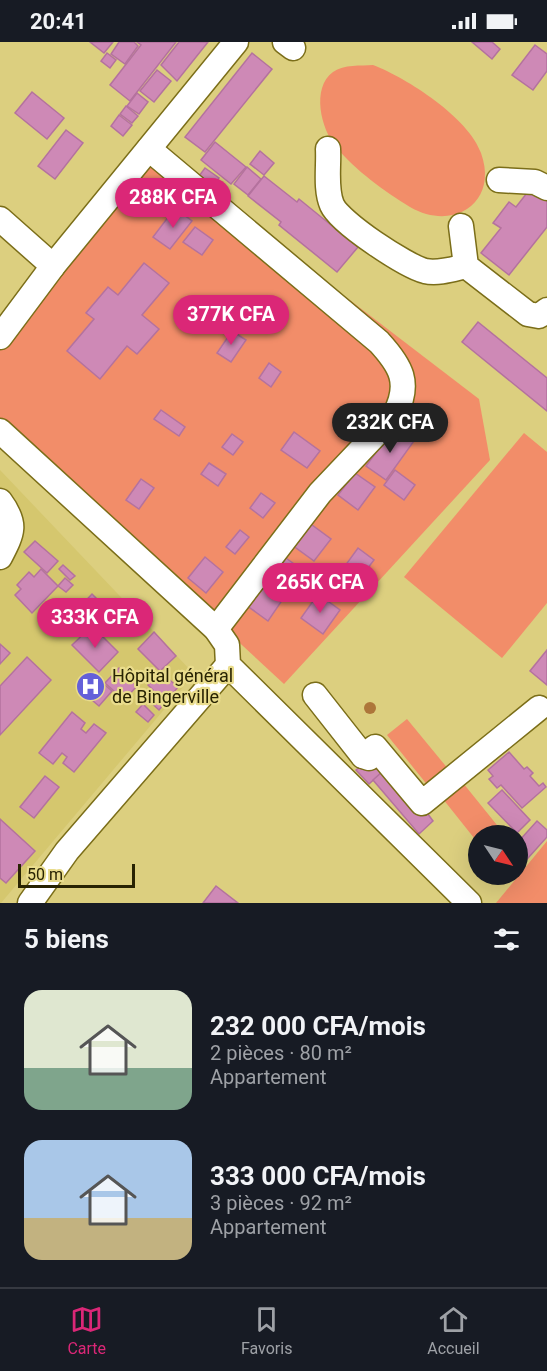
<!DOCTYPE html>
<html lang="fr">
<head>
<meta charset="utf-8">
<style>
  body { margin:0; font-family:Roboto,sans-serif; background:#20242c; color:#f1f3f6; height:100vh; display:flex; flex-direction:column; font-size:22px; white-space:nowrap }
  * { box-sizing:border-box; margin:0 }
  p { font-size:20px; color:#9ea1a6 }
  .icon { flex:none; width:33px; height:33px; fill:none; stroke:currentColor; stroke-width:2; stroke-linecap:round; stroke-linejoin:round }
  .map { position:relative; height:861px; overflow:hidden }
  .panel { display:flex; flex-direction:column; background:#171b24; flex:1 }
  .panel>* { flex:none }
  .needle { width:39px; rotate:125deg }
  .fabs { position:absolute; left:468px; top:783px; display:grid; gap:12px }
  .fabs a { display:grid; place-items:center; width:60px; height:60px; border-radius:50%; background:#171b24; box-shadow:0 6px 24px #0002; font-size:30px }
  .scale { position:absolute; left:18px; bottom:15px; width:117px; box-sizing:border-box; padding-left:6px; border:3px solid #282302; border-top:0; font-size:16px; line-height:21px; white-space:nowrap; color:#282302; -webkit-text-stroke:4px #e9dc8c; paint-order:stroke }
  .price { position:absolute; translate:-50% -51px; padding:0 14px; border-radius:21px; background:#db2777; color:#fff; font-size:20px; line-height:39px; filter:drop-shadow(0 2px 3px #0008) }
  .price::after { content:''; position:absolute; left:50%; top:36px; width:18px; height:14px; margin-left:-9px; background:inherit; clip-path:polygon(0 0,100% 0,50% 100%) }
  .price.selected { background:#222; color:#fff }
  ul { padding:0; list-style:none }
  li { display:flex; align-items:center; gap:18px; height:150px; padding:0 24px }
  li span { display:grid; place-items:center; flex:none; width:168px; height:120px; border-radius:18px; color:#555 }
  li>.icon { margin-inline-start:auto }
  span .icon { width:72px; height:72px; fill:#fffc; stroke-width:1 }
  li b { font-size:26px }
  h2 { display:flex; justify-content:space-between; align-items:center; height:72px; padding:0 24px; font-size:26px }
  .status { display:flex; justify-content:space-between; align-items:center; height:42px; padding:0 30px; background:#171b24; direction:ltr }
  .status svg { height:16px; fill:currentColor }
  .dock { display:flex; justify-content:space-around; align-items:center; height:84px; border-top:2px solid #363941; background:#171b24; font-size:16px; color:#9ea1a6 }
  .dock a { display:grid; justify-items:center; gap:3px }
  .dock .selected { color:#db2777 }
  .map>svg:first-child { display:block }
  .built { fill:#d5c76e }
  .green { fill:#f28d69 }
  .building { fill:#ce89b6; stroke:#b4729e; stroke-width:1.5 }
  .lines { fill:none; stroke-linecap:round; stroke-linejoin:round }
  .minor-casing { stroke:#7b6e19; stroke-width:27 }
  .minor { stroke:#fff; stroke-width:24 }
  .tree { fill:#ad763a }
  .labels { text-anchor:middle; stroke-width:4.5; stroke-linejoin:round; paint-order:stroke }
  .poi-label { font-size:18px; fill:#282302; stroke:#e9dc8c; text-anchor:start }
</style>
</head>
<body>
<div class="status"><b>20:41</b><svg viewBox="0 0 49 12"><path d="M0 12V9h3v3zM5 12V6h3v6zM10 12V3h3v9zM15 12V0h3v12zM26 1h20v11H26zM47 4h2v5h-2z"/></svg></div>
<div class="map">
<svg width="547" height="861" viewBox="0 0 547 861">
  <rect width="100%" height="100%" fill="#dccf7f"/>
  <!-- built -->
  <polygon class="built" points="0,428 194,632 1,861 0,861"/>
  <!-- green -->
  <g class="green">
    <path d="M 373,23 C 407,36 469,76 481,111 C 499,161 453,190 410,165 C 385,150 355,128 336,105 C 321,87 311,46 333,30 C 344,22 361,24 373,23 Z"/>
    <polygon points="159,112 479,357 490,418 284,642 0,379 0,296"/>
    <polygon points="524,391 547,410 547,561 502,616 404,535"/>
    <polygon points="407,677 449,728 429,745 387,693"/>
    <polygon points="463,741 505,793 504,794 478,794 478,801 443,757"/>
    <polygon points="547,799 547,861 496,861"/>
  </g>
  <!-- building -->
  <g class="building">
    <polygon points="90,0 113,0 104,11"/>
    <polygon points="119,0 134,0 138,4 125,22 111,12"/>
    <polygon points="137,0 176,0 130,59 110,43 141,3"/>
    <polygon points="179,0 208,0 177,39 161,23"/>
    <polygon points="472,0 492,0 500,7 492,17"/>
    <polygon points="535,3 547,12 547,29 533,48 512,33"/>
    <polygon points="107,11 116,18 110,26 101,19"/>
    <polygon points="252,11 272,27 205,110 185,95"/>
    <polygon points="157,28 171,39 154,60 140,49"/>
    <polygon points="32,50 64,76 47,97 15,71"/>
    <polygon points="137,51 148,60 139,72 127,64"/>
    <polygon points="126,64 138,74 132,81 120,72"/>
    <polygon points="119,73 132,83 123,94 111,84"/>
    <polygon points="66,88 83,101 55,137 38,124"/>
    <polygon points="215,100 246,125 231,142 201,118"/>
    <polygon points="260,109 274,121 264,133 250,122"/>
    <polygon points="247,125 261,137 248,153 234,142"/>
    <polygon points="205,126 219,136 213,144 199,134"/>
    <polygon points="264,134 297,160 299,157 358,205 337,230 279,183 281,180 248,154"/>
    <polygon points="534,142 547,152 547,185 509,233 481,211 501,186 493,181 509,160 516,165"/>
    <polygon points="175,166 192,179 170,207 153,195"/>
    <polygon points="195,185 213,198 202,213 183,200"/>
    <polygon points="144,221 169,241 142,273 159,287 137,312 127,304 100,337 67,309 94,277 86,271 108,245 118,253"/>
    <polygon points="478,280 547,336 547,369 462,300"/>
    <polygon points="232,289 246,298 231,320 217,311"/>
    <polygon points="269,321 281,330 271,345 259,336"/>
    <polygon points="161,368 185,385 179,394 154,377"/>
    <polygon points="395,385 414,399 386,438 366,424"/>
    <polygon points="294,390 320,409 307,426 281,408"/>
    <polygon points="232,392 243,400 233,413 222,405"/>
    <polygon points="209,421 226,432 218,444 201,432"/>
    <polygon points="395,428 415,443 404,458 384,443"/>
    <polygon points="355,431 375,445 358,468 338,453"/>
    <polygon points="141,437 154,446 139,467 126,458"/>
    <polygon points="261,451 275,461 263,476 250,466"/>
    <polygon points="308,480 331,497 314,519 292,503"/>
    <polygon points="240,488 249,495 235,512 226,505"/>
    <polygon points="35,499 58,519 47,531 24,510"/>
    <polygon points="358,506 374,518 349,551 334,539"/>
    <polygon points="205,515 223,530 206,551 188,536"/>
    <polygon points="286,516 309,533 293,554 270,537"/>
    <polygon points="63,523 75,534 70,538 59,527"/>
    <polygon points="41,527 58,544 32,571 15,553 21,547 17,543 29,530 34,535"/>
    <polygon points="65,536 73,543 66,550 58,544"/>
    <polygon points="260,544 281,560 268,579 246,563"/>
    <polygon points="92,552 107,567 89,585 74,571"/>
    <polygon points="318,552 340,568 323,592 301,576"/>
    <polygon points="92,584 118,610 99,630 72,603"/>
    <polygon points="154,590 176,614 160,629 138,607"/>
    <polygon points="0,602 10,611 0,622"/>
    <polygon points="547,608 547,643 530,629"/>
    <polygon points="27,615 51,638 0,693 0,644"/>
    <polygon points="119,626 137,644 124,658 105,641"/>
    <polygon points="159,629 178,645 159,668 146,656 153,648 148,643"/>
    <polygon points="99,638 112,649 99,664 86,653"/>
    <polygon points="143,662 154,673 148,680 136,670"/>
    <polygon points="72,670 85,681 81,687 86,691 94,682 106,691 74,730 63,721 67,715 62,711 53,722 39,711"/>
    <polygon points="378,708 391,722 369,742 356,728"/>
    <polygon points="509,710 524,727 527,725 533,731 530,734 539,744 543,741 546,745 522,766 501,743 497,746 489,737 493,734 488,728"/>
    <polygon points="391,722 433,779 419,792 373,738"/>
    <polygon points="45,734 59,745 34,776 20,765"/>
    <polygon points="502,748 530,778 517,791 488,761"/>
    <polygon points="0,777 35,809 6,841 0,836"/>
    <polygon points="537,779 547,788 547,795 520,825 518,800"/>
    <polygon points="216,844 238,861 203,861"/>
  </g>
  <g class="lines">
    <defs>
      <g id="minor">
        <polyline points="285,0 293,6"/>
        <path d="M 149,107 L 379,300 C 401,324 411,341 395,372 L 320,451 L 216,587"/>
        <path d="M 328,107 C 329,124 325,147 332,163 C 340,181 406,224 425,229 C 438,232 453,227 466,224"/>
        <polyline points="499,138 535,140 547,146"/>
        <polyline points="0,177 53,224"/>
        <polyline points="461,184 466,224 528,272 539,274 547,268"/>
        <polyline points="0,295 53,224 236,0"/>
        <polyline points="0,389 216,587 227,603 228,623 469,861"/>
        <path d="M 0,459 C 17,482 13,490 0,515"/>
        <polyline points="315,653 363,714 369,716"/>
        <polyline points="363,714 375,705 422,761 539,666"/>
        <polyline points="30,861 67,809 228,623"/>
      </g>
    </defs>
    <!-- minor casing -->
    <use href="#minor" class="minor-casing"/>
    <!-- minor -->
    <use href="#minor" class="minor"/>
  </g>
  <!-- trees -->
  <circle class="tree" cx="370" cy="666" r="6"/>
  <!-- icons -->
  <defs>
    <symbol id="hospital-disc" viewBox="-11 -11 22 22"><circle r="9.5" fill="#6460d9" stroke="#e9dc8c"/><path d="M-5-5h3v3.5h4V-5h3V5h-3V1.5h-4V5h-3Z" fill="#fff"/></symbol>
  </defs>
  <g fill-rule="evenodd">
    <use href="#hospital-disc" x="74" y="628" width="33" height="33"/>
  </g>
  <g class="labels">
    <!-- poi labels -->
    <g class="poi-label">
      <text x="112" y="640">Hôpital général<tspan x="112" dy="21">de Bingerville</tspan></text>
    </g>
  </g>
</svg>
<div class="fabs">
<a><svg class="needle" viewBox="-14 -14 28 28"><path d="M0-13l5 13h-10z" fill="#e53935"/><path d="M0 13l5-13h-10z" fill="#9ea1a6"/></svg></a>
</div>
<div class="scale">50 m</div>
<b class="price" style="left:173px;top:187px">288K CFA</b>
<b class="price" style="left:231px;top:304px">377K CFA</b>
<b class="price selected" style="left:390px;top:412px">232K CFA</b>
<b class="price" style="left:320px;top:572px">265K CFA</b>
<b class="price" style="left:95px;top:607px">333K CFA</b>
</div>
<section class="panel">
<h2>5 biens<svg class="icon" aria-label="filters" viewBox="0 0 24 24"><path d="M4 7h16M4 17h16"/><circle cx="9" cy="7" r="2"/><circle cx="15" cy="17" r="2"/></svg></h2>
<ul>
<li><span style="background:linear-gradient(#dfe7d0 65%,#7fa58c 0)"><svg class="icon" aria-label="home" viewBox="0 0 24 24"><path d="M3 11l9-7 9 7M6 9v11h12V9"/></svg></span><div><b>232 000 CFA/mois</b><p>2 pièces · 80 m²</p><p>Appartement</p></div></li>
<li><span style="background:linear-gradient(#a9c7e8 65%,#c2b280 0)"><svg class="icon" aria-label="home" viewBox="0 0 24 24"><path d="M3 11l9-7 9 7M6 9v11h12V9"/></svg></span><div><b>333 000 CFA/mois</b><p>3 pièces · 92 m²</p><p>Appartement</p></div></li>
</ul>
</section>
<nav class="dock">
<a class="selected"><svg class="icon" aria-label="map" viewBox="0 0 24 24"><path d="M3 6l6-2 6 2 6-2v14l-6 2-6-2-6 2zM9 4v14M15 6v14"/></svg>Carte</a>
<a><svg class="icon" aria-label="saved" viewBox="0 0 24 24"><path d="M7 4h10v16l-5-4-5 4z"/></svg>Favoris</a>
<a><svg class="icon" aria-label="home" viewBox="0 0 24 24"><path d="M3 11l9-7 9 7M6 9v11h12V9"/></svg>Accueil</a>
</nav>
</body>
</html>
